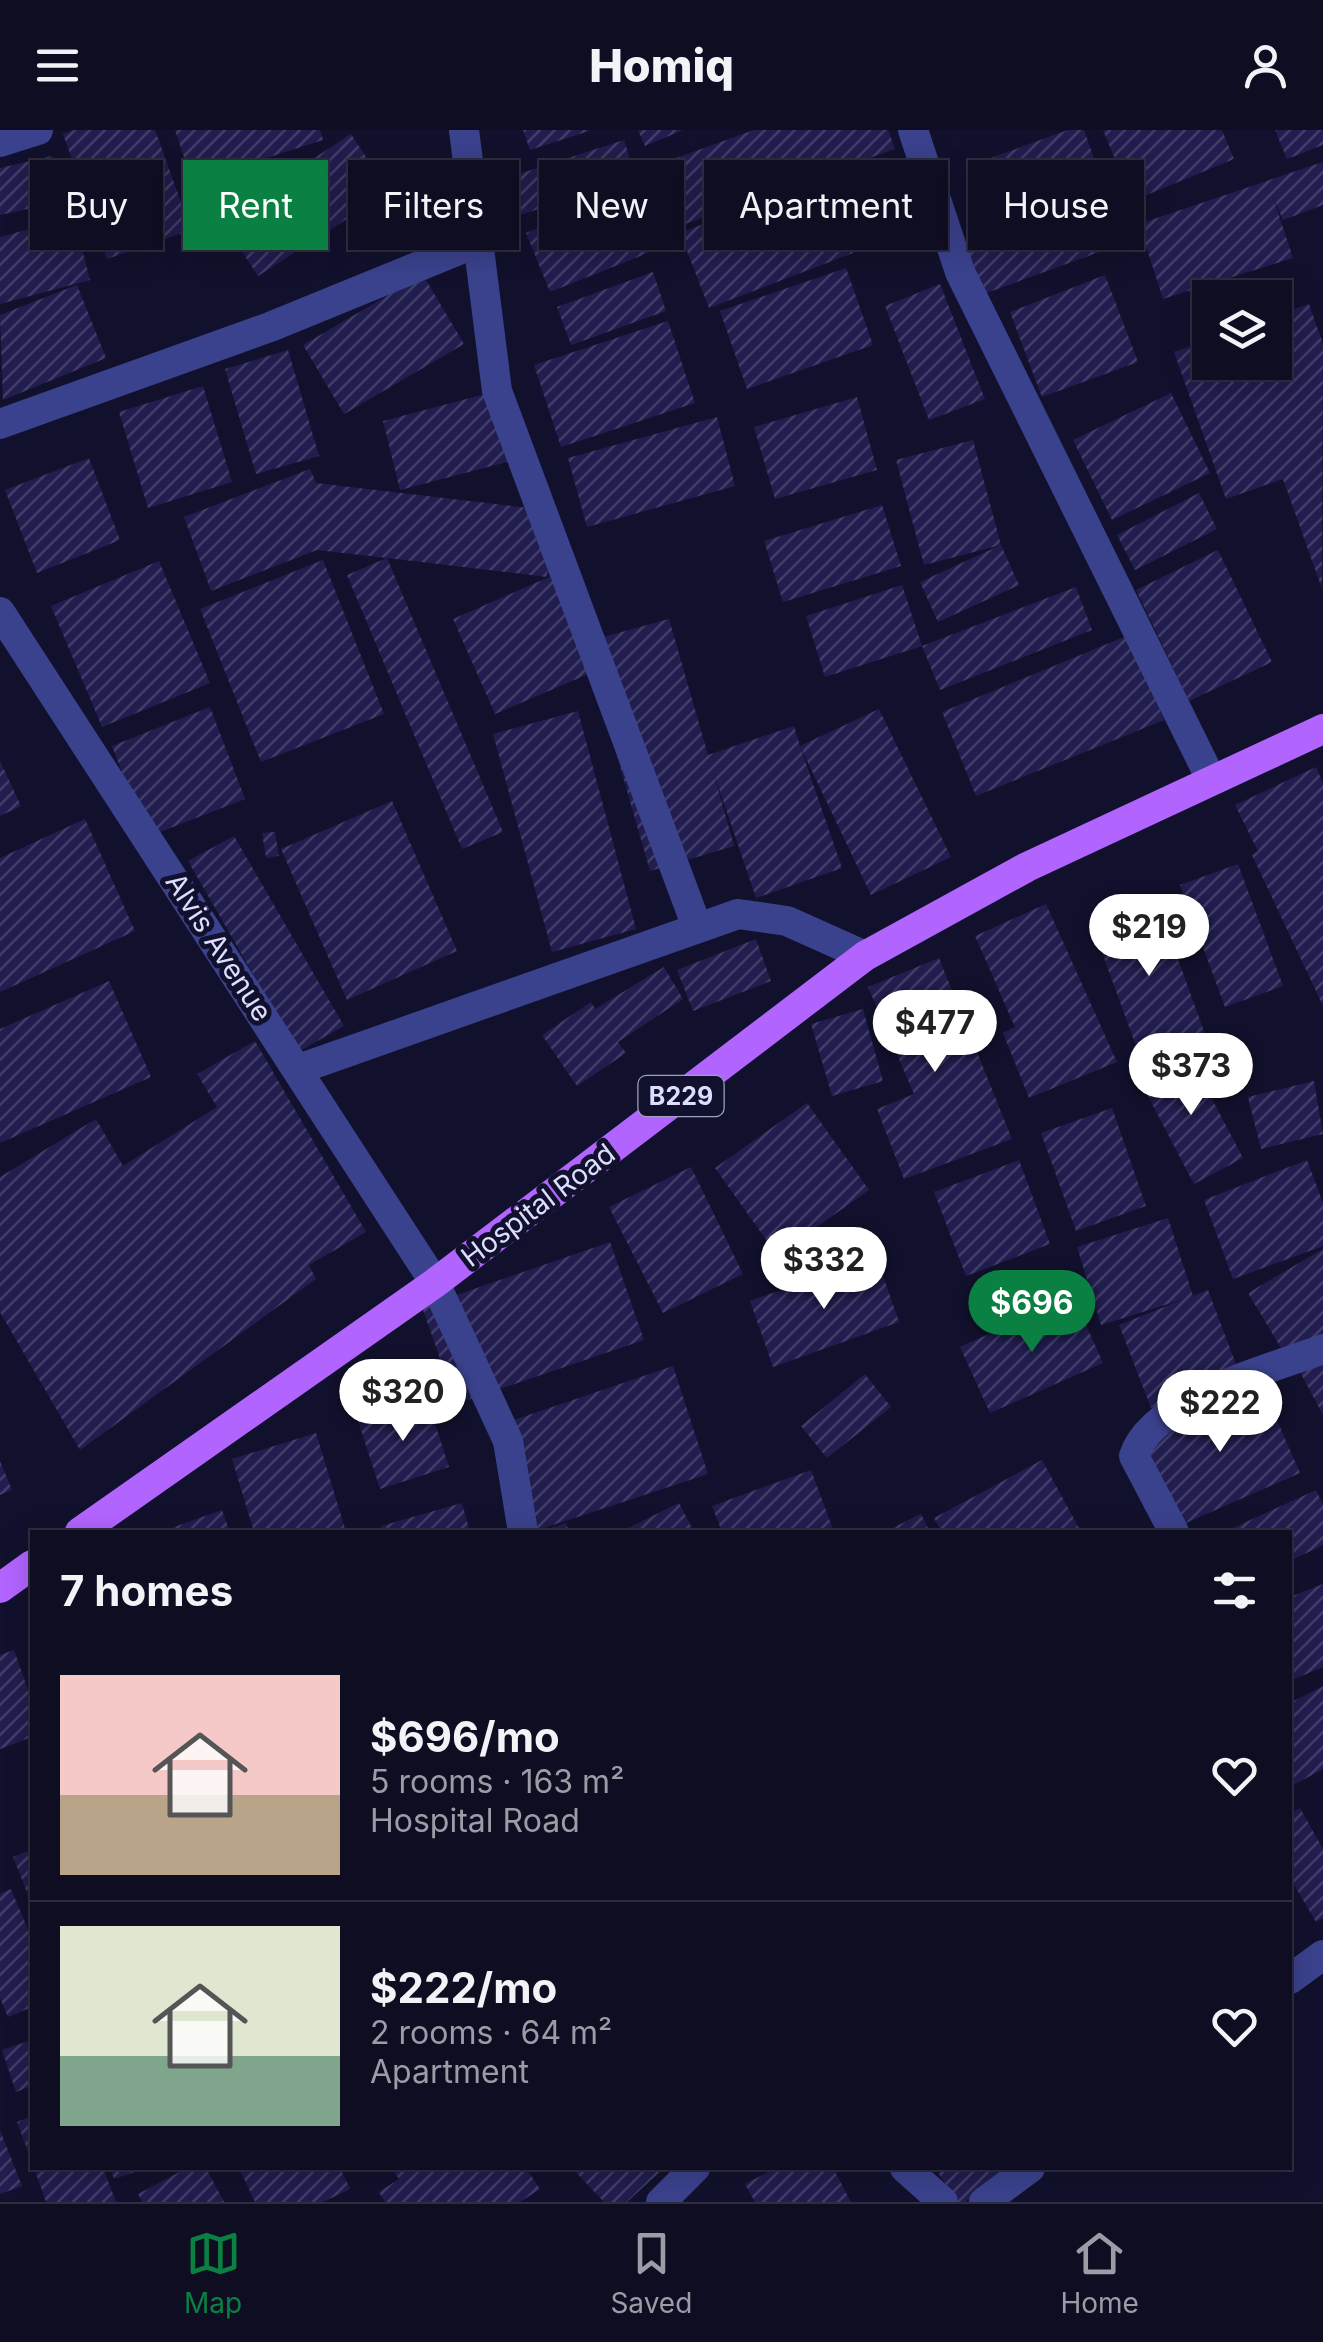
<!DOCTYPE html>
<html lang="en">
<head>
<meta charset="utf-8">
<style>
  body { margin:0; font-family:Inter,sans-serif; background:#1c1b2f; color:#f1f3f6; height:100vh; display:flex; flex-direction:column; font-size:38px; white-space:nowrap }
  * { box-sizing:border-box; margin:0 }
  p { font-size:32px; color:#9b9ca5 }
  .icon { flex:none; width:55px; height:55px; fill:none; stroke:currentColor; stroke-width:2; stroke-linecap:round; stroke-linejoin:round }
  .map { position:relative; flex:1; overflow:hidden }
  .sheet { position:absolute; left:30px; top:1400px; width:1262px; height:640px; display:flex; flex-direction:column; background:#0e0d22; border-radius:0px; box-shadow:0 5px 25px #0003,0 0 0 2px #2e2d40 }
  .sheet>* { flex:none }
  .top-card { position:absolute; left:30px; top:30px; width:1265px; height:90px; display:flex; gap:20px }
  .controls { position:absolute; left:1192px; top:150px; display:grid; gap:20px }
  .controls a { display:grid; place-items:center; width:100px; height:100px; border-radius:0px; background:#0e0d22; box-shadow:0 5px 25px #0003,0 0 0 2px #2e2d40; font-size:50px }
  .price { position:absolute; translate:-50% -85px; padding:0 22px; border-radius:35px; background:#fff; color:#222; font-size:32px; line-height:65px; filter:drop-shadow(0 2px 5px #0008) }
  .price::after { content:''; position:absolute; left:50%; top:60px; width:30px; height:22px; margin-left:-15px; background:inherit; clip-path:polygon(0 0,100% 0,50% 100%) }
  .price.selected { background:#0b8043; color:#fff }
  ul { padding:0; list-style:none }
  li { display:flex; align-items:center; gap:30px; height:250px; padding:0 30px }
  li+li { border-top:2px solid #2e2d40 }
  li span { display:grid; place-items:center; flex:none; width:280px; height:200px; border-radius:0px; color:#555 }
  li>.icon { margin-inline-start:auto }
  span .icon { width:120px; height:120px; fill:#fffc; stroke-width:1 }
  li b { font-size:42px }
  h2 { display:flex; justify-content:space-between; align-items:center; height:120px; padding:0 30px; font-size:42px }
  .chip { padding:0 35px; border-radius:0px; background:#0e0d22; box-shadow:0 5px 25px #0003,0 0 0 2px #2e2d40; font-size:35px; line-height:90px }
  .chip.selected { background:#0b8043; color:#fff }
  header { display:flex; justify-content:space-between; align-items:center; height:130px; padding:0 30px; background:#0e0d22; font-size:45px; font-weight:800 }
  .tab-bar { display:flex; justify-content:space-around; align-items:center; height:140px; border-top:2px solid #2e2d40; background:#0e0d22; font-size:28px; color:#9b9ca5 }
  .tab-bar a { display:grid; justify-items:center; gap:5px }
  .tab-bar .selected { color:#0b8043 }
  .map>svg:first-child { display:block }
  .building { fill:url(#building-hatch) }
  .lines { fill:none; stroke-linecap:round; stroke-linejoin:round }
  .minor { stroke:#3b428d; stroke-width:30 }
  .major { stroke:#b264ff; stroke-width:30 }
  .labels { text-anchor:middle; stroke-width:10; stroke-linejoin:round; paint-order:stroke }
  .shield { fill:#12112d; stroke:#a0a0c0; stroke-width:2.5 }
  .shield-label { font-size:25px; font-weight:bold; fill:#ddf }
  .street-label { font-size:28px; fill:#ddf; stroke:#12112d }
</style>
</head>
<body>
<header><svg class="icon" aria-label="menu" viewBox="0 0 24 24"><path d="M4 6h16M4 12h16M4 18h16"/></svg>Homiq<svg class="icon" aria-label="person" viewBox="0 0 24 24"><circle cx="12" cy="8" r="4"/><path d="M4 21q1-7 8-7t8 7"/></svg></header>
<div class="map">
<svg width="1323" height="2072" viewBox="0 0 1323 2072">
  <defs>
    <pattern id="building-hatch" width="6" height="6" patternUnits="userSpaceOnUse" patternTransform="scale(2.5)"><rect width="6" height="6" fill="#211d4e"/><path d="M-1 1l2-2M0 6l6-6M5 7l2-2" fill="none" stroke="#413d69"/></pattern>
  </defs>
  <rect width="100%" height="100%" fill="#12112d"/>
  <!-- building -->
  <g class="building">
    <polygon points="74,0 155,0 191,100 107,129 63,4"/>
    <polygon points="175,0 320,0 323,10 192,52"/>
    <polygon points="523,0 589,0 589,1 530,20"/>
    <polygon points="638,0 683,0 645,16"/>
    <polygon points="754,0 888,0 895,19 674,98 651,37"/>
    <polygon points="1068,0 1084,0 1101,49 997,87 977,33"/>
    <polygon points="1103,0 1222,0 1234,29 1132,71"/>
    <polygon points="1275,0 1323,0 1323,15 1287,29"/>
    <polygon points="351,4 389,62 258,146 221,89"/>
    <polygon points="624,10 636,48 514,87 503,49"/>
    <polygon points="52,26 63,71 0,85 0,38"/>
    <polygon points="1323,32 1323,75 1283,90 1273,67 1293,128 1163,169 1139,94"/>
    <polygon points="825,47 853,123 709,178 680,103"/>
    <polygon points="634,60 658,119 550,162 526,103"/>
    <polygon points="1089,76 1105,120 978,166 962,122"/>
    <polygon points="74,87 90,150 0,174 0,107"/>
    <polygon points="846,138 873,215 747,259 720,181"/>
    <polygon points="653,142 666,181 571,215 557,177"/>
    <polygon points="423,145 464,214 344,284 303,215"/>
    <polygon points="1105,145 1138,232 1042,267 1010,182"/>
    <polygon points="940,154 985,269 929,290 885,176"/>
    <polygon points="77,155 106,228 3,270 0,185"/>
    <polygon points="1309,174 1323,214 1322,459 1283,349 1226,369 1174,222 1210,209 1210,232 1275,232 1275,186"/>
    <polygon points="668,191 695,273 561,317 534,235"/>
    <polygon points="288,220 319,326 256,344 225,239"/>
    <polygon points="203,256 232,352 148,378 119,282"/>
    <polygon points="497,261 515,330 400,360 383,291"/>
    <polygon points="1171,263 1210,343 1112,390 1073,310"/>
    <polygon points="857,267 877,340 775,369 754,297"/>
    <polygon points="717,287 735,356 587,397 568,328"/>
    <polygon points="973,310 1001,415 1019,455 938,492 920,452 1001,415 924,435 896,330"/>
    <polygon points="89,328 120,410 37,443 5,360"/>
    <polygon points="310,339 316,353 555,381 547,447 387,428 503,702 462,719 347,445 387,428 317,420 211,461 184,387"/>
    <polygon points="1199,363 1217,399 1135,440 1117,405"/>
    <polygon points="882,375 901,436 783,472 764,411"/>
    <polygon points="1218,420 1272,532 1189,571 1136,460"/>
    <polygon points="323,430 384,584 261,632 200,479"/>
    <polygon points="159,431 210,553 102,597 51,476"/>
    <polygon points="572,437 603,507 669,489 708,625 794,596 800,616 879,579 951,727 871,765 800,616 842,738 756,768 714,644 734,716 650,741 593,542 495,584 453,489"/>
    <polygon points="902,455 922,516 825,547 806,486"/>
    <polygon points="1076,457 1092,500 940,560 922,516"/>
    <polygon points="1129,505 1164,590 976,666 942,582"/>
    <polygon points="210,577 245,669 147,707 112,616"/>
    <polygon points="578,581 636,799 552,822 493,604"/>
    <polygon points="0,631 21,676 0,686"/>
    <polygon points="1316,637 1323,653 1323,876 1252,725 1258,721 1235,675"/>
    <polygon points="392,671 457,821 347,870 281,719"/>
    <polygon points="85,689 135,801 0,862 0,728"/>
    <polygon points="275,702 279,726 266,728 262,703"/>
    <polygon points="234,706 344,896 298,922 188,731"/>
    <polygon points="1238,734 1283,856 1225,877 1180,755"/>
    <polygon points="1157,771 1205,904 1140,927 1092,795"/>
    <polygon points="1046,774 1117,932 1029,968 1003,903 1015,897 975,806"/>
    <polygon points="756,809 771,851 693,881 677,840"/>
    <polygon points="939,828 1012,1009 904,1049 877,979 914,964 868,857"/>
    <polygon points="664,837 683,869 618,912 626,923 577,956 542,905 591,872 595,879"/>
    <polygon points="109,851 151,947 0,1013 0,899"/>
    <polygon points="863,879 883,951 832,966 811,894"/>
    <polygon points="255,911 366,1102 309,1135 316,1149 80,1320 0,1182 0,1047 96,989 123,1036 217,977 197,944"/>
    <polygon points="1188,923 1243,1028 1194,1054 1139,949"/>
    <polygon points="1314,951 1323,1004 1261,1019 1248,967"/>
    <polygon points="807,973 869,1060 777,1125 715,1038"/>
    <polygon points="1112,978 1146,1076 1076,1101 1041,1003"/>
    <polygon points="1019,1030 1050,1114 966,1146 934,1062"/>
    <polygon points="1307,1030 1323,1073 1323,1116 1233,1149 1204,1070"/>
    <polygon points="691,1037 743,1144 663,1183 609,1077"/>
    <polygon points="1168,1088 1193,1166 1208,1160 1240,1245 1151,1278 1119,1195 1184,1169 1101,1195 1077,1117"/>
    <polygon points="610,1112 644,1210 456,1274 422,1177"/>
    <polygon points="1323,1119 1323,1206 1287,1228 1248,1163"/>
    <polygon points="876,1126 899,1192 773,1237 750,1171"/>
    <polygon points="1073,1166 1103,1233 990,1283 960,1217"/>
    <polygon points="1323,1227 1323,1285 1299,1240"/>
    <polygon points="673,1236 708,1344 532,1402 496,1296"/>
    <polygon points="865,1244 891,1277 827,1328 801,1296"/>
    <polygon points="1261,1254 1300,1343 1179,1396 1140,1307"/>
    <polygon points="427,1269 449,1337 380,1359 358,1291"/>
    <polygon points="316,1303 346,1402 254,1402 232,1329"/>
    <polygon points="1042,1330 1081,1402 942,1402 934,1388"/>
    <polygon points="0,1331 12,1360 0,1365"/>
    <polygon points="811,1340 834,1402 722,1402 712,1376"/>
    <polygon points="1316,1360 1323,1375 1323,1415 1290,1431 1290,1402 1224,1402"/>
    <polygon points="462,1373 470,1402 383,1402 381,1396"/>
    <polygon points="679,1373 694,1402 620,1402"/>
    <polygon points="222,1380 230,1402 160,1402"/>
    <polygon points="921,1384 930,1402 884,1402"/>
    <polygon points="566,1393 569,1402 553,1402 552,1398"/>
    <polygon points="1323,1454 1323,1537 1292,1550 1290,1467"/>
    <polygon points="14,1520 32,1571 32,1607 0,1619 0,1525"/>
    <polygon points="1323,1556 1323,1639 1290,1657 1290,1573"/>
    <polygon points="1300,1678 1323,1719 1323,1788 1316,1792 1290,1748 1290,1684"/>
    <polygon points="32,1719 32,1775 13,1727"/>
    <polygon points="11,1759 32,1809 32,1877 8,1887 0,1868 0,1764"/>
    <polygon points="32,1910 32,1956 16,1962 2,1920"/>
    <polygon points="32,1986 32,2033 17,1992"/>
    <polygon points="0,2000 22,2056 0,2064"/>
    <polygon points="34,2038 103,2038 116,2072 46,2072"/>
    <polygon points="110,2038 147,2038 114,2049"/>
    <polygon points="187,2038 206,2038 224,2072 142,2072 138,2064"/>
    <polygon points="239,2038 340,2038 350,2059 323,2072 255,2072"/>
    <polygon points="391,2038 526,2038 540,2059 520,2072 385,2072 379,2062 399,2049"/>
    <polygon points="572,2038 664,2038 627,2072 604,2072"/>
    <polygon points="776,2038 833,2038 851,2072 755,2072 745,2054"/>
    <polygon points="935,2038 1022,2038 965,2072 957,2072"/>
  </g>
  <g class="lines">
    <!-- minor -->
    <g class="minor">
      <polyline points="464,0 497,261 697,797"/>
      <polyline points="913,0 960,142 1211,649"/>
      <polyline points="0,12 38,0"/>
      <polyline points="0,294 270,197 478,112"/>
      <polyline points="0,482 435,1153 508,1311 523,1402"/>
      <polyline points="299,939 738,784 787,791 865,826"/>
      <path d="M 1174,1402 L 1134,1326 C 1152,1269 1271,1239 1323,1219"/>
      <polyline points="1290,1849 1323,1825"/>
      <polyline points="905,2038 943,2072"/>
      <polyline points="661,2072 695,2038"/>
      <polyline points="984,2072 1030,2038"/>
    </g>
    <!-- major -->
    <g class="major">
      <polyline points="80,1402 435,1153 865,826 1027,737 1323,599"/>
      <polyline points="0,1458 32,1435"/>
    </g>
  </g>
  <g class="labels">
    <!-- shield labels -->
    <rect class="shield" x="638.5" y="946" width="85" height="40" rx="8"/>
    <g class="shield-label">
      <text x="681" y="975">B229</text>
    </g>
    <!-- street labels -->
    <g class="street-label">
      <text transform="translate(219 817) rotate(57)" y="10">Alvis Avenue</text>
      <text transform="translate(538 1075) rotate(-37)" y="10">Hospital Road</text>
    </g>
  </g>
</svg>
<div class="controls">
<a><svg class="icon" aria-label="layers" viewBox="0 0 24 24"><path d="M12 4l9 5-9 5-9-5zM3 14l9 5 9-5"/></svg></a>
</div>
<b class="price" style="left:1149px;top:849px">$219</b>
<b class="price" style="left:935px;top:945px">$477</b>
<b class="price" style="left:1191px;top:988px">$373</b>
<b class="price" style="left:824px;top:1182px">$332</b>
<b class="price selected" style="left:1032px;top:1225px">$696</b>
<b class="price" style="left:403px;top:1314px">$320</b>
<b class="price" style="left:1220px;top:1325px">$222</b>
<div class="top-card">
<a class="chip">Buy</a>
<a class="chip selected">Rent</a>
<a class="chip">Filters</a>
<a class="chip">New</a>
<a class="chip">Apartment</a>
<a class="chip">House</a>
</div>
<section class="sheet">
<h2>7 homes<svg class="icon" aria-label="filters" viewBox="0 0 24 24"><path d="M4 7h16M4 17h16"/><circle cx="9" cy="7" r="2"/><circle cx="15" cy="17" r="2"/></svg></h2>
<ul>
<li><span style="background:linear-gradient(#f6c9c9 60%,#b9a48a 0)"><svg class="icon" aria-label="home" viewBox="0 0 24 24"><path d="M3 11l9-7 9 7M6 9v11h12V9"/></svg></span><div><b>$696/mo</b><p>5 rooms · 163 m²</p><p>Hospital Road</p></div><svg class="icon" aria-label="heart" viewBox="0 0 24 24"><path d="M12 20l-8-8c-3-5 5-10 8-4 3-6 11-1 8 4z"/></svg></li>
<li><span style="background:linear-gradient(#dfe7d0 65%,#7fa58c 0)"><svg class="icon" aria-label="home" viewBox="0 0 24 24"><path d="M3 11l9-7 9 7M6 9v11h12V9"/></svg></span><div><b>$222/mo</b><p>2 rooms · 64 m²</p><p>Apartment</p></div><svg class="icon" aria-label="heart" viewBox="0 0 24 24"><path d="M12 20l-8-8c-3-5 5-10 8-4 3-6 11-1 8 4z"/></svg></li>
</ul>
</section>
</div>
<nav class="tab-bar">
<a class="selected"><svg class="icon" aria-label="map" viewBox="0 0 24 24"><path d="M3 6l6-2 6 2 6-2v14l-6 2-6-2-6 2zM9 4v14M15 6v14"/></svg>Map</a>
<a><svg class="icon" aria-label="saved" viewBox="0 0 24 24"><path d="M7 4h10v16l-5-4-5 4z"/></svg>Saved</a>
<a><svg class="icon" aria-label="home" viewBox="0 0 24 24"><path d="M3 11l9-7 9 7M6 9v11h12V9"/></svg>Home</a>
</nav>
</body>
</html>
